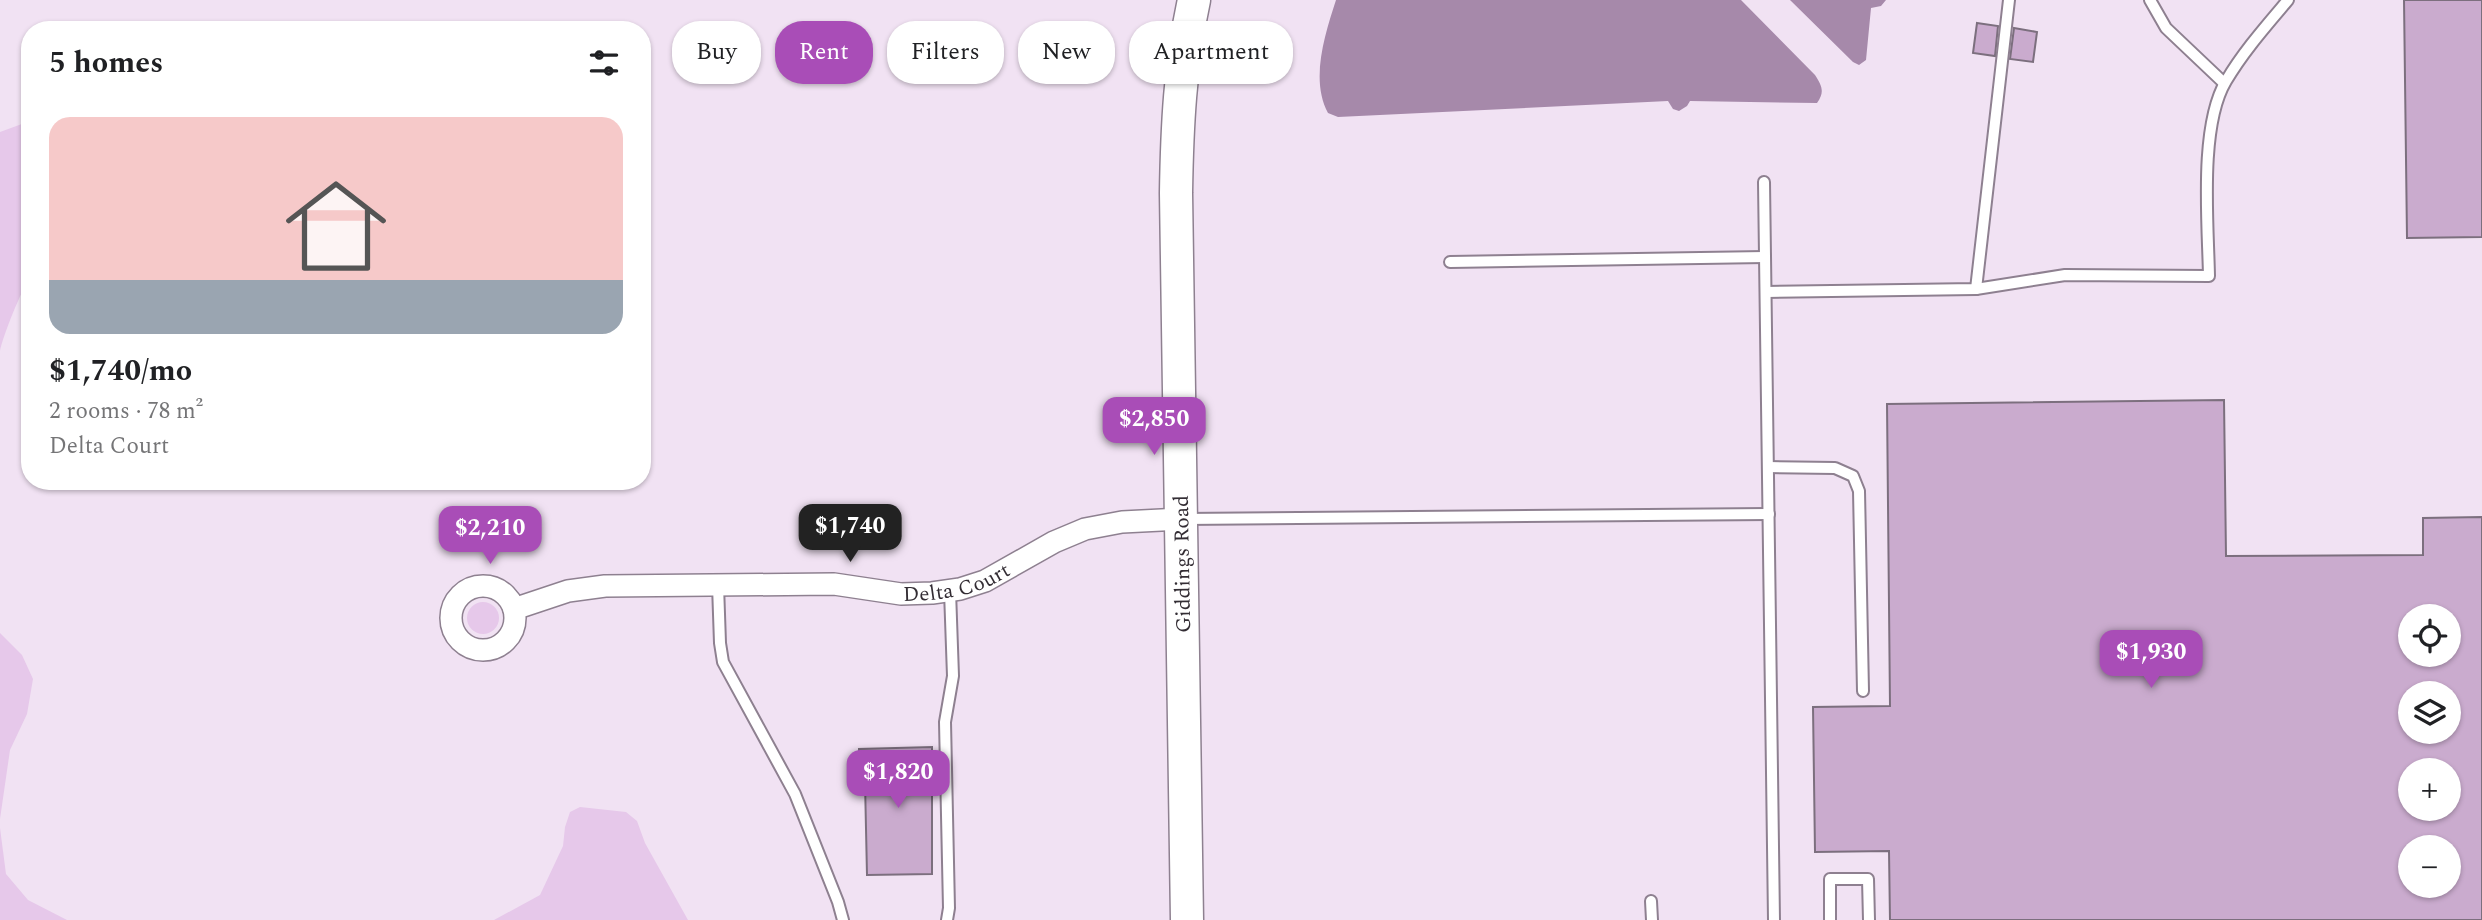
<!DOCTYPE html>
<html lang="en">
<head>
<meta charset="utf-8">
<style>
  body { margin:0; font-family:Spectral,serif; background:#f6f6f6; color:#202124; height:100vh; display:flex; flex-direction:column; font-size:26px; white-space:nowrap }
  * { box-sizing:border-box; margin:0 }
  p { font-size:23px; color:#757577 }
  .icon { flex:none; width:38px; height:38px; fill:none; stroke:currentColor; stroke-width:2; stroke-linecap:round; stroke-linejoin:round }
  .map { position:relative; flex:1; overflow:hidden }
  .panel { position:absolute; left:21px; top:21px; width:630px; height:469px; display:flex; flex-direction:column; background:#fff; border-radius:28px; box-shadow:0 2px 5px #0004 }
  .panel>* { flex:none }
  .banner { position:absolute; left:672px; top:21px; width:665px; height:63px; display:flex; gap:14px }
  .controls { position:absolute; left:2398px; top:604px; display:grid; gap:14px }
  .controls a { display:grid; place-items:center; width:63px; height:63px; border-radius:50%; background:#fff; box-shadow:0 2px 5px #0004; font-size:35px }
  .price { position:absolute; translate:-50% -60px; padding:0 16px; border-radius:14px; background:#a94db7; color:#fff; font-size:23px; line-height:46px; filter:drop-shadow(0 2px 4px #0008) }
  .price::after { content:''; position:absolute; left:50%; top:42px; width:21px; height:16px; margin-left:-10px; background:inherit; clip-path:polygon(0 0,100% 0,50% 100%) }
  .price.selected { background:#222; color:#fff }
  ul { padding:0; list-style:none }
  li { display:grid; align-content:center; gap:14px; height:371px; padding:0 28px }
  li+li { border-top:2px solid #e0e0e0 }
  li span { display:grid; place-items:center; height:217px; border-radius:21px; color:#555 }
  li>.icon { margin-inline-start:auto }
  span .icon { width:126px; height:126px; fill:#fffc; stroke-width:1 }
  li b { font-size:30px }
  h2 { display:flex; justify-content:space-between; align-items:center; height:84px; padding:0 28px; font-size:30px }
  .chip { padding:0 24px; border-radius:28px; background:#fff; box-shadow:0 2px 5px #0004; font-size:24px; line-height:63px }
  .chip.selected { background:#a94db7; color:#fff }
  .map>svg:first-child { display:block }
  .green { fill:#e6c8ea }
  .water { fill:#a689aa }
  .building { fill:#caabce; stroke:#7c6f7e; stroke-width:2; fill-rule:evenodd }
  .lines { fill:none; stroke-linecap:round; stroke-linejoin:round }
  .service-casing { stroke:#8e8090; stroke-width:14 }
  .minor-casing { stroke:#8e8090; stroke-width:24 }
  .secondary-casing { stroke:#8e8090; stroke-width:35 }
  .service { stroke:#fff; stroke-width:10 }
  .minor { stroke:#fff; stroke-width:21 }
  .secondary { stroke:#fff; stroke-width:32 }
  .labels { text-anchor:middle; stroke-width:5; stroke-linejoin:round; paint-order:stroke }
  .street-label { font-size:21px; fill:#332d34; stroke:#fff }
</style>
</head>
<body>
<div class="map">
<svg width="2482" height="920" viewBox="0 0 2482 920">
  <rect width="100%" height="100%" fill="#f1e2f3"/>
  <!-- green -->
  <g class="green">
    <path d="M 30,121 L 30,279 C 22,287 2,339 0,351 L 0,132 Z"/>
    <circle cx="483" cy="618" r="16"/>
    <polygon points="0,633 22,655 33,679 27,714 10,750 0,819"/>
    <polygon points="580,807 626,812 637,821 645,843 688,920 494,920 540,895 563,846 565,827 570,812"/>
    <polygon points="0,828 6,874 28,900 67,920 0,920"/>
  </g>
  <!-- water -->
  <g class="water">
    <path d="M 1336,0 L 1741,0 L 1815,75 C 1822,86 1825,92 1817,103 L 1690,101 L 1687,106 L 1679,111 L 1673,109 L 1668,101 L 1338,117 L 1328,113 C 1310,80 1325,34 1336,0 Z"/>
    <polygon points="1790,0 1886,0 1881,6 1871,8 1866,60 1859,65 1853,62"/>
  </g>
  <!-- building -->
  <g class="building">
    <polygon points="2404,0 2482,0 2482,237 2407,238"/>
    <polygon points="1977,23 1998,26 1995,56 1973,53"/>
    <polygon points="2014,28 2037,32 2033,62 2010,59"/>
    <path d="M 2224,400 L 2226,556 L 2423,555 L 2423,518 L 2482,517 L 2482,920 L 1890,920 L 1889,851 L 1815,852 L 1813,707 L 1890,706 L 1887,404 ZM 2410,616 L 2448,616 L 2448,654 L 2410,654 ZM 2410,693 L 2448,693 L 2448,732 L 2410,732 ZM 2410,770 L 2448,770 L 2448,808 L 2410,808 ZM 2410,847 L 2448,847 L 2448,886 L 2410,886 Z"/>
    <polygon points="932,747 932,874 867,875 865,782 860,783 859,749"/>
  </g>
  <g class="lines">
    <defs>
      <g id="service">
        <polyline points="2150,0 2166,28 2224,83"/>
        <polyline points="1764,182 1774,920"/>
        <polyline points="1450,262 1765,257"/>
        <polyline points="1976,289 2009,0"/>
        <path d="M 1766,292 L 1976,289 L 2065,275 L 2209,276 C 2208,223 2199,126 2226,81 C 2243,52 2266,26 2288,0"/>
        <polyline points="1768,467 1835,468 1853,476 1859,491 1863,691"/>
        <polyline points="1183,519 1769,514"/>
        <polyline points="718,585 720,643 723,662 795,794 838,902 843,920"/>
        <polyline points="1651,901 1652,920"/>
        <polyline points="947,920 949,908 945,722 953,676 950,591"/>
        <polyline points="1830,920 1830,879 1868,879 1869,920"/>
      </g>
      <g id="minor">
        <circle cx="483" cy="618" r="32"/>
        <path id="s1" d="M 514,609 L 568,591 L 605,586 L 834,584 L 901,594 L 932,593 L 960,589 L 985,581 L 1054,542 L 1085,529 L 1122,522 L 1181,519"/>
      </g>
      <path id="secondary" d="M 1187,920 L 1176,193 C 1177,128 1180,64 1194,0"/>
    </defs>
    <!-- service casing -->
    <use href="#service" class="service-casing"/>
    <!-- minor casing -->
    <use href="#minor" class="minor-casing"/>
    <!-- secondary casing -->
    <use href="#secondary" class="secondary-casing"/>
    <!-- service -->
    <use href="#service" class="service"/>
    <!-- minor -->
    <use href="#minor" class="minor"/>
    <!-- secondary -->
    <use href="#secondary" class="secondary"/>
  </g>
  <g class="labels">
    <!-- street labels -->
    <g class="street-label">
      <text transform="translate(1182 564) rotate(-91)" y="7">Giddings Road</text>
      <text dy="7" stroke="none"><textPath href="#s1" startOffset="448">Delta Court</textPath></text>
    </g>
  </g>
</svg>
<div class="controls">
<a><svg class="icon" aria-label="locate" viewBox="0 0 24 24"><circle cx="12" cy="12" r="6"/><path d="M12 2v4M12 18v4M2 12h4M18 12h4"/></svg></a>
<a><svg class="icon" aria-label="layers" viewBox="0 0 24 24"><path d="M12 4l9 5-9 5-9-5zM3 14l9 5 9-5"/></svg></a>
<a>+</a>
<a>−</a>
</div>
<b class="price" style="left:1154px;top:457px">$2,850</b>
<b class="price selected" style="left:850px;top:564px">$1,740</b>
<b class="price" style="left:490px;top:566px">$2,210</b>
<b class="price" style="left:2151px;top:690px">$1,930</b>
<b class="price" style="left:898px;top:810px">$1,820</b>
<div class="banner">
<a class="chip">Buy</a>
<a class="chip selected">Rent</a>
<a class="chip">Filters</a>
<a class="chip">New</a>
<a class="chip">Apartment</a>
</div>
<section class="panel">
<h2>5 homes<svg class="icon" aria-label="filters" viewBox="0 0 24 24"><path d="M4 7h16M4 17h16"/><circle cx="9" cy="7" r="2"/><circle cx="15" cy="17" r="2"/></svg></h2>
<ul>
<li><span style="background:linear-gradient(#f6c9c9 75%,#9aa5b1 0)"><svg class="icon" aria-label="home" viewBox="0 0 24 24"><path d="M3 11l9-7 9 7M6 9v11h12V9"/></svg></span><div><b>$1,740/mo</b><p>2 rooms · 78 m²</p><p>Delta Court</p></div></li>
</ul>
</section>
</div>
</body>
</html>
